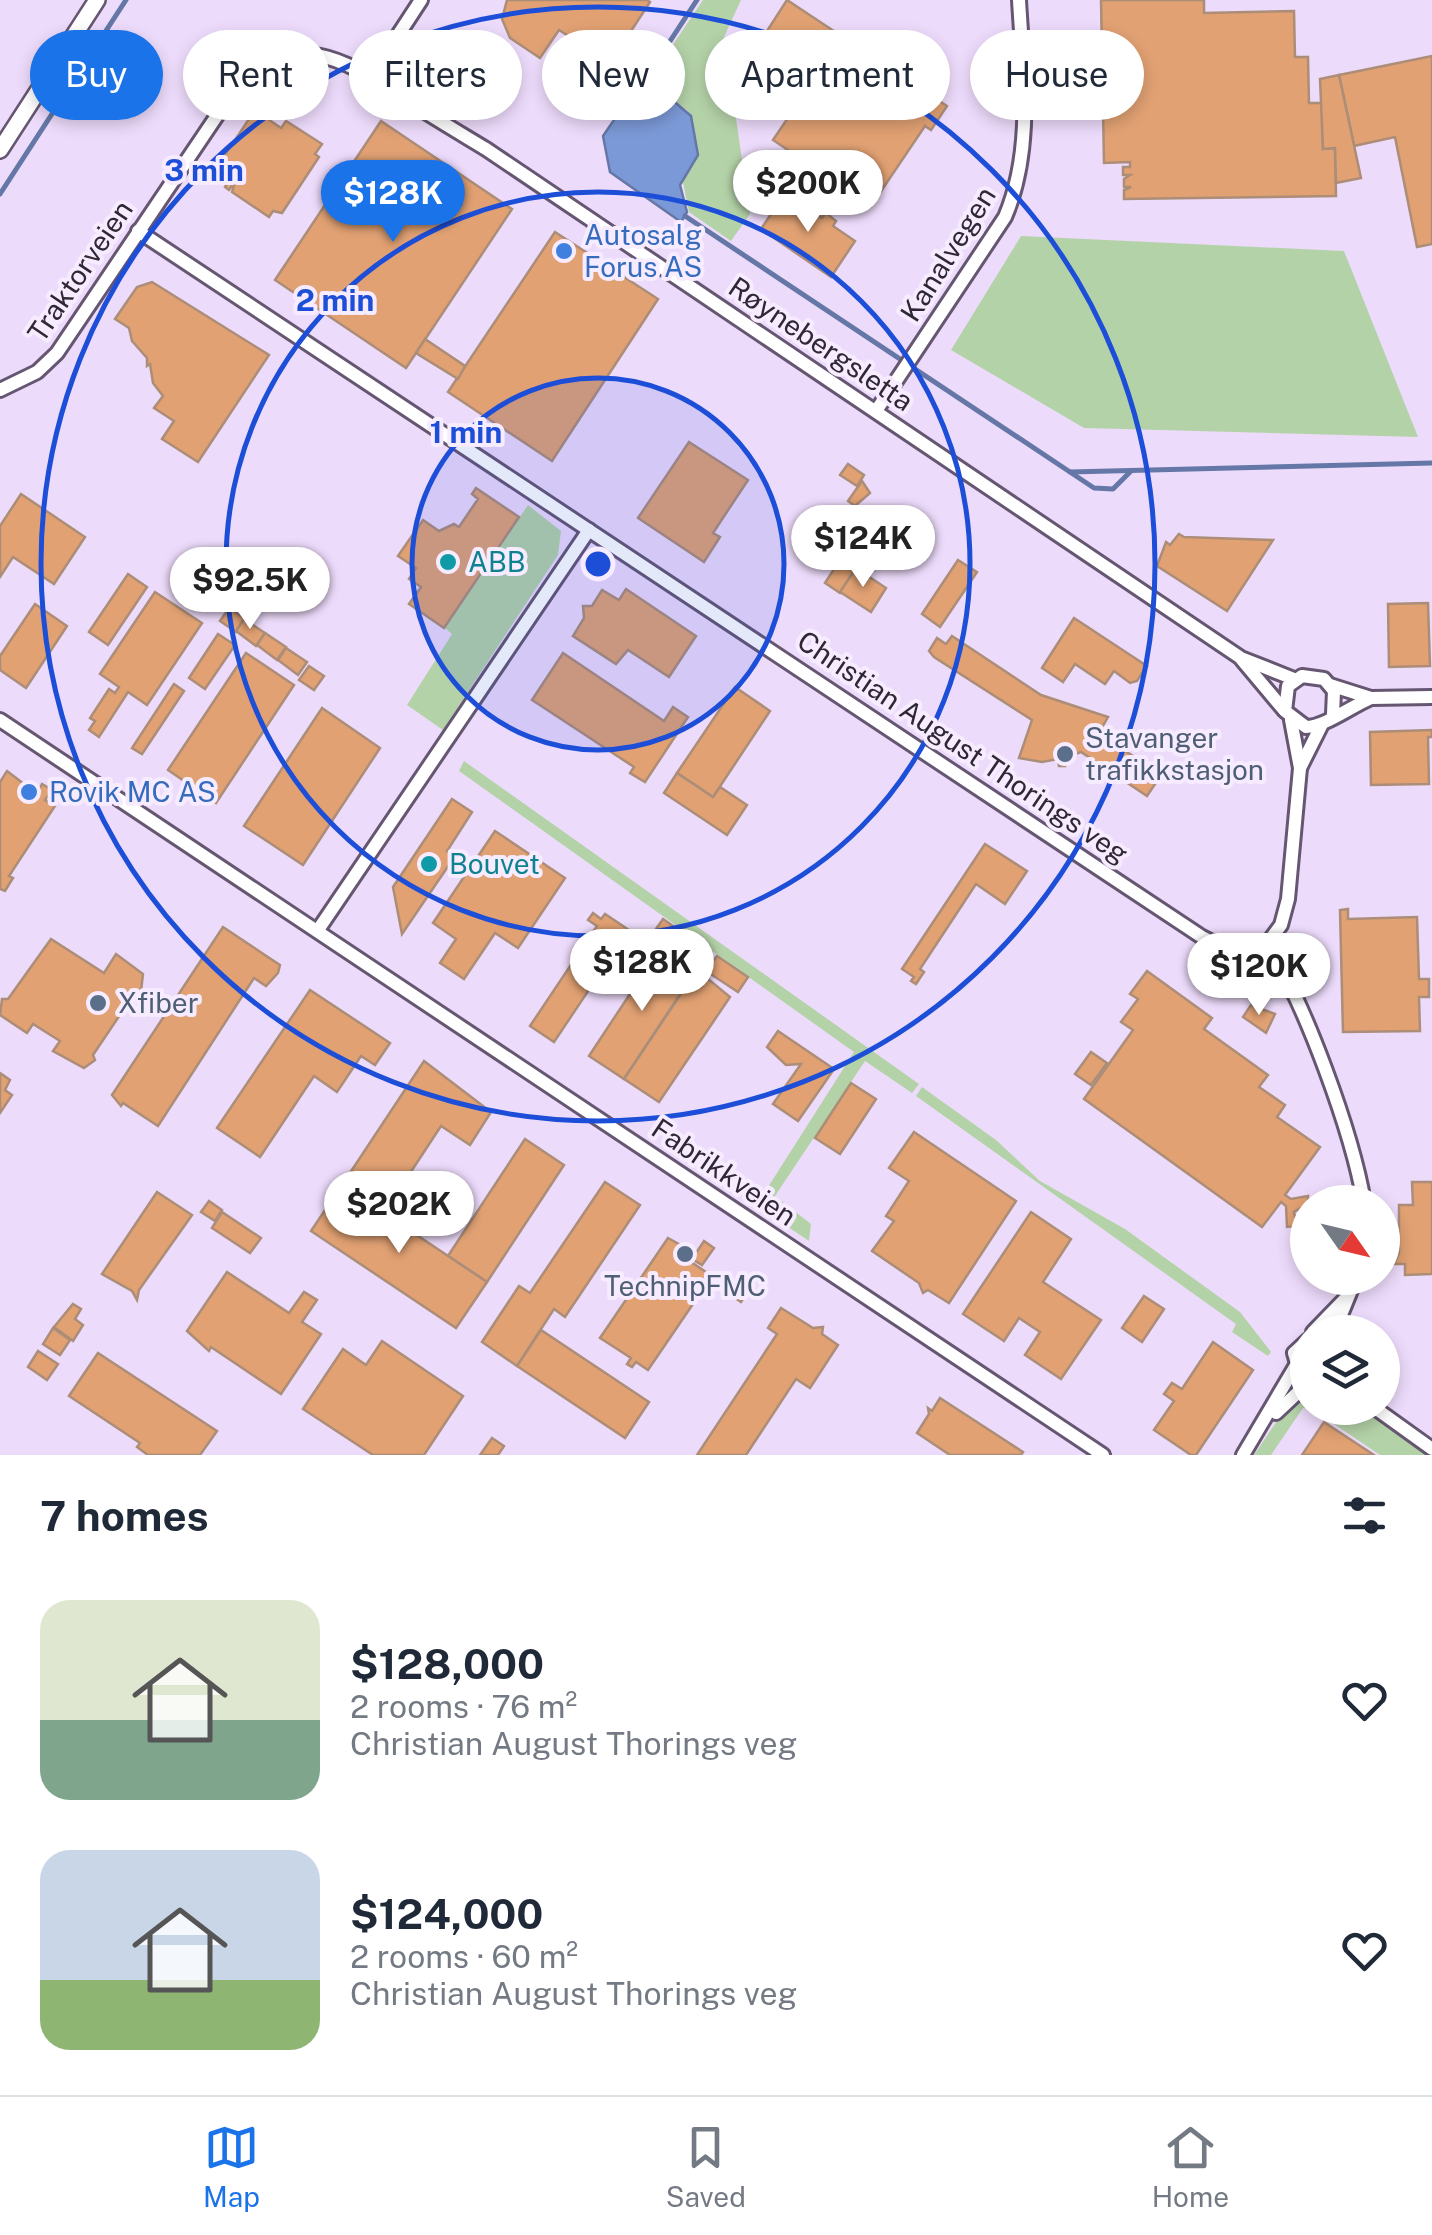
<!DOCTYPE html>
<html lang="en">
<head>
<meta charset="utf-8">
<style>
  body { margin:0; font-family:"Public Sans",sans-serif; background:#f6f6f7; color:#1f2937; height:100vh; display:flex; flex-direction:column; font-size:38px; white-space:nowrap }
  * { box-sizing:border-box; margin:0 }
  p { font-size:32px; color:#747a83 }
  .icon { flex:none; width:55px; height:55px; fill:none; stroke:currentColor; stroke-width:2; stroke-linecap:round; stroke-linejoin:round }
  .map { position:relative; height:1455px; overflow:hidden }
  .panel { display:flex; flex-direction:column; background:#fff; flex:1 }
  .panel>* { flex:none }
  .hud { position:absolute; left:30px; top:30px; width:1372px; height:90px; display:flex; gap:20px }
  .needle { width:65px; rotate:124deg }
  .buttons { position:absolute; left:1290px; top:1185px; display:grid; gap:20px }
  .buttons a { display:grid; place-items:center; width:110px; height:110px; border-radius:50%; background:#fff; box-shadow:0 5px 15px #0003; font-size:50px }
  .price { position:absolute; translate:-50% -85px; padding:0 22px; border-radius:35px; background:#fff; color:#222; font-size:32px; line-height:65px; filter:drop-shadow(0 2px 5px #0008) }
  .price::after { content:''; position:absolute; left:50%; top:60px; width:30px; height:22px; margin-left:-15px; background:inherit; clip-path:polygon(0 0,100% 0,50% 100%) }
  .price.selected { background:#1a73e8; color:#fff }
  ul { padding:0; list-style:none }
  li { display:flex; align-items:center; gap:30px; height:250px; padding:0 40px }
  li span { display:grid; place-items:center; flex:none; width:280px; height:200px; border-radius:30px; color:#555 }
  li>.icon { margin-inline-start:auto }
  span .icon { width:120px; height:120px; fill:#fffc; stroke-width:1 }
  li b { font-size:42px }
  h2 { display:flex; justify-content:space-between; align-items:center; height:120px; padding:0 40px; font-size:42px }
  .chip { padding:0 35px; border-radius:45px; background:#fff; box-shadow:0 5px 15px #0003; font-size:35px; line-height:90px }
  .chip.selected { background:#1a73e8; color:#fff }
  .dock { display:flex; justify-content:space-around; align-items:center; height:140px; border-top:2px solid #e0e1e3; background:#fff; font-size:28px; color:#747a83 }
  .dock a { display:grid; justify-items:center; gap:5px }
  .dock .selected { color:#1a73e8 }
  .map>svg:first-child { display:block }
  .green { fill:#b4d2a8 }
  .water { fill:#7c99d7; stroke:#6577a6; stroke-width:2.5 }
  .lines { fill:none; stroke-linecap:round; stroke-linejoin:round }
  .stream { stroke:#6577a6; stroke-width:5 }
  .building { fill:#e1a173; stroke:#ac8d78; stroke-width:2.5 }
  .minor-casing { stroke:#655671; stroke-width:18 }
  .tertiary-casing { stroke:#655671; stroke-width:20 }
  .minor { stroke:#fff; stroke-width:12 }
  .tertiary { stroke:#fff; stroke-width:15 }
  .ring { fill:none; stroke:#1d4ed8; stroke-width:5 }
  .shop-dot { fill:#3f7fe0; stroke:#f6ebff; stroke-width:4 }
  .culture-dot { fill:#0f9aa8; stroke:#f6ebff; stroke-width:4 }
  .service-dot { fill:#5c6f8a; stroke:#f6ebff; stroke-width:4 }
  .labels { text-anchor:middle; stroke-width:8; stroke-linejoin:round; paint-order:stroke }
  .shop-label { font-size:28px; fill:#366cbe; stroke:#f6ebff; text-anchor:start }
  .street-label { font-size:28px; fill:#2f2834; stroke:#f6ebff }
  .culture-label { font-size:28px; fill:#0d838f; stroke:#f6ebff; text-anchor:start }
  .service-label { font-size:28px; fill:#4e5e75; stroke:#f6ebff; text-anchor:start }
  .centre { fill:#1d4ed8; stroke:#f6ebff; stroke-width:5 }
  .ring-label { font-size:30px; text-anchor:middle; font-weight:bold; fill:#1d4ed8; stroke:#f6ebff; stroke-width:8; stroke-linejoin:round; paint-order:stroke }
</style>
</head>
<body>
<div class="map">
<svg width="1432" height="1455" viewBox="0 0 1432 1455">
  <rect width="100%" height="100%" fill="#eddbfb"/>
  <!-- green -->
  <g class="green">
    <polygon points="703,0 741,0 724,37 750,214 731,241 689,212 683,182 696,159 688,111 664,94 660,64"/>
    <polygon points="1021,236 1344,251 1418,437 1084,428 951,350"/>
    <polygon points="528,505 561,531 558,555 443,730 407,705 452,634 445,628"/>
    <polygon points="464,761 919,1084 912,1093 865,1061 775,1196 811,1224 809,1241 730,1188 731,1180 761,1198 854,1052 459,771"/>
    <polygon points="922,1087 996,1140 1040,1181 1125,1229 1240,1312 1271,1352 1268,1356 1232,1332 1236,1324 916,1096"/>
    <polygon points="1307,1395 1308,1408 1362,1408 1428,1455 1380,1455 1313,1410 1303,1408 1271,1455 1254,1455 1283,1412"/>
  </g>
  <!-- water -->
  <polygon class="water" points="655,60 660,64 663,92 691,116 698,155 680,185 687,212 681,222 610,172 603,136"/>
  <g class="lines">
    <!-- stream -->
    <g class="stream">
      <polyline points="657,61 697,0"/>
      <polyline points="0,194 126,0"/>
      <polyline points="685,216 1070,472 1432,463"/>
      <polyline points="1070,472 1094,488 1113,489 1131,471"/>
    </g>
  </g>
  <!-- building -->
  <g class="building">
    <polygon points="647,0 650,2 597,83 563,60 576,41 559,30 540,58 510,38 502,19 507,0"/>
    <polygon points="787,0 947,106 931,130 925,126 871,206 773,140 796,106 754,78 779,40 767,31"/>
    <polygon points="1101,0 1204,0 1204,13 1294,11 1295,57 1308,57 1309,103 1322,103 1323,149 1335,148 1336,196 1124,199 1124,190 1131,187 1124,187 1124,179 1130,175 1123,175 1123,167 1130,167 1130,162 1104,163"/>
    <polygon points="1432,56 1432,244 1417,247 1395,137 1354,146 1339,75"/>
    <polygon points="1339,75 1361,178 1336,183 1335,148 1323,149 1320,79"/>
    <polygon points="255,110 281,128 286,121 322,144 315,154 319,157 282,213 273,211 269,217 232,192 236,180 229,190 225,187 231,177 217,167"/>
    <polygon points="381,121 512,209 406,368 275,280"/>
    <polygon points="837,183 843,187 822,218 816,214"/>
    <polygon points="785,193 822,218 826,213 836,221 833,226 855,241 831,277 761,229"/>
    <polygon points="555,232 658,299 552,461 448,392"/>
    <polygon points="152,282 269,355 198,462 162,439 174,421 154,408 163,396 153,383 150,364 147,366 147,358 132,341 129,328 115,319 137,287"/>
    <polygon points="425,339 465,366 458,379 416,353"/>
    <polygon points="689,442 748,480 713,533 720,537 704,562 638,518"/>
    <polygon points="848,464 864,475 857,486 840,475"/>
    <polygon points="862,481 870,493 855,506 848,501"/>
    <polygon points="476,488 519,517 444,628 409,604 421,587 409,579 416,568 398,556 423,520 439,531 454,524 459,527 478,499 472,494"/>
    <polygon points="21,494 85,537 54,584 13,557 0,577 0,526"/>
    <polygon points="1179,534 1184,537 1273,540 1227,611 1157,566 1166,542 1170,545"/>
    <polygon points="842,557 857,567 840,593 825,583"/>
    <polygon points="958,560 977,572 940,627 922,614"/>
    <polygon points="856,568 886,588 871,612 840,592"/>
    <polygon points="128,574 147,587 108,645 89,632"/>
    <polygon points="626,589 696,636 669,677 628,650 616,664 573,636 584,618 583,606 592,606 602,590 619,600"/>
    <polygon points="155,592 202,623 147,705 128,692 99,737 89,730 95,721 90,718 109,689 115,693 119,687 100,674"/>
    <polygon points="1428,603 1430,666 1389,667 1388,604"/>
    <polygon points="35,604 67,626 26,688 0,670 0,656"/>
    <polygon points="229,608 245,619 236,632 220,621"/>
    <polygon points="1074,618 1147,666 1137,681 1130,683 1114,671 1105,684 1075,664 1063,682 1042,668"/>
    <polygon points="244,619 265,633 256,646 236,631"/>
    <polygon points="265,633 286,647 277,660 257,645"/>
    <polygon points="218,634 235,645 205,689 189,678"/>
    <polygon points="952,636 1041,695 1108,717 1099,733 1161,775 1147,796 1081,752 1064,758 1065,766 1059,766 1058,759 1042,762 1019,758 1032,720 934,657 929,651 937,638 946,644"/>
    <polygon points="286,648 307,662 298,675 278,660"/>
    <polygon points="246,653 294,685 216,803 168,770"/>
    <polygon points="563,653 664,721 673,707 688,717 645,782 630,773 634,767 532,700"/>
    <polygon points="309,666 324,676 314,690 299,680"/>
    <polygon points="174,684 184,691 142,754 132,748"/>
    <polygon points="735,687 770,711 713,797 677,773"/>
    <polygon points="322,708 380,748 303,865 244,826"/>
    <polygon points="1432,730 1432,737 1428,737 1429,784 1371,785 1370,732"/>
    <polygon points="7,771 37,794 42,784 52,790 45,800 55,806 9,876 13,878 5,891 0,889 0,782"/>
    <polygon points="677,773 713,797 720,787 747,805 727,835 664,793"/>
    <polygon points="452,799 472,812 447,851 455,856 402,934 393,887"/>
    <polygon points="495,831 565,878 518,948 495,933 464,979 440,963 456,939 433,923"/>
    <polygon points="985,844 1027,871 1005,904 976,884 920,969 924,972 916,984 911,981 914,977 902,969"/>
    <polygon points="1348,909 1348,919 1417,917 1419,979 1429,979 1429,997 1419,997 1420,1031 1343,1032 1340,910"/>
    <polygon points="593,913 601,919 605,914 629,930 554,1042 530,1026 597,926 588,920"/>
    <polygon points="663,919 709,951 697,967 651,936"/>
    <polygon points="223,927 280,965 278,973 266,986 254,978 158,1126 123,1103 121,1106 112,1095"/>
    <polygon points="51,939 104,973 116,954 143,974 141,991 136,991 93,1055 95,1060 84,1068 53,1051 60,1041 33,1024 27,1033 0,1015 2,999 8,999"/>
    <polygon points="659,950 694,973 624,1079 589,1056"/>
    <polygon points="717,956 748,977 738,992 706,971"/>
    <polygon points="697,970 730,997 659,1102 624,1079"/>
    <polygon points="1147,971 1212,1018 1204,1029 1268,1075 1259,1087 1285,1105 1277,1117 1320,1147 1285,1195 1291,1199 1308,1196 1308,1204 1294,1212 1297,1226 1287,1227 1286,1206 1281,1202 1262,1227 1084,1099 1133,1030 1121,1022 1138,999 1130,994"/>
    <polygon points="310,990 390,1043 375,1065 361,1056 337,1092 314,1076 260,1157 217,1128"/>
    <polygon points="1251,1005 1275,1014 1266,1033 1243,1017"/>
    <polygon points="778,1031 834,1069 798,1121 773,1104 801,1064 786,1065 767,1047"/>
    <polygon points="1091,1052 1107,1063 1091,1085 1075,1074"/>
    <polygon points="424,1061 491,1112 470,1145 441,1126 395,1196 409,1205 398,1222 342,1185"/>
    <polygon points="0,1073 10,1080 5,1090 12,1095 0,1113"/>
    <polygon points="851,1083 876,1099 840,1154 815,1138"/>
    <polygon points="914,1132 1016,1201 949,1303 928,1290 923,1293 919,1283 872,1251 894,1221 886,1216 909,1181 889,1168"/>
    <polygon points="525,1139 564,1165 487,1282 448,1256"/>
    <polygon points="605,1182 640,1205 565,1317 554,1309 517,1366 482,1342 519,1286 530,1293"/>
    <polygon points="1412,1182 1432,1182 1432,1274 1405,1275 1405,1264 1394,1264 1399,1253 1399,1205 1413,1205"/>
    <polygon points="342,1185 487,1282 456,1328 311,1231"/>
    <polygon points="157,1192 192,1215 139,1290 137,1300 132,1291 102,1274"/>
    <polygon points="209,1201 222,1210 215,1221 201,1212"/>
    <polygon points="222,1212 261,1238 250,1253 212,1228"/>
    <polygon points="1031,1212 1071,1239 1043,1282 1101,1320 1061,1379 1025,1355 1040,1332 1019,1318 1004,1341 963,1314"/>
    <polygon points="668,1238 693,1252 686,1263 688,1260 712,1276 648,1370 636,1362 632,1367 627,1364 631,1358 600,1338"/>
    <polygon points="704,1241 714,1248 702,1265 692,1259"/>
    <polygon points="227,1272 289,1313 304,1292 317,1300 302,1322 321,1334 281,1394 211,1347 209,1351 187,1331"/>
    <polygon points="743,1279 752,1285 741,1302 732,1296"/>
    <polygon points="1144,1296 1164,1309 1142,1342 1122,1328"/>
    <polygon points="73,1304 81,1309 75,1319 83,1325 73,1341 54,1327"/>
    <polygon points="781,1308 813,1328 823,1327 822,1334 838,1345 810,1388 796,1379 746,1455 697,1455 777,1334 768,1328"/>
    <polygon points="53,1328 70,1340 60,1355 43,1344"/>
    <polygon points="541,1330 649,1402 625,1438 517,1366"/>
    <polygon points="382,1341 463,1396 424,1455 373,1455 303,1409 343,1349 366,1365"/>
    <polygon points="1213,1342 1253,1370 1196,1455 1191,1455 1154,1430 1174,1401 1164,1394 1172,1383 1182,1389"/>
    <polygon points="38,1351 58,1364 47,1380 28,1367"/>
    <polygon points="98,1353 217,1431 200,1455 148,1455 137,1447 140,1443 69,1396"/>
    <polygon points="940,1398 1023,1452 1021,1455 950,1455 917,1433 929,1414 928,1408 932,1411"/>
    <polygon points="1324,1422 1374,1455 1302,1455"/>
    <polygon points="492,1438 504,1446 498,1455 480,1455"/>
  </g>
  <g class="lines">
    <defs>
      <g id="minor">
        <polyline points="372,75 421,0"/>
        <path d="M 138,231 L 1202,937 C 1224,949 1244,954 1267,944 L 1281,925 L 1288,899 L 1300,768 L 1291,720"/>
        <path d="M 0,390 L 37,372 L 57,353 L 243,77 C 303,24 366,73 419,108 C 441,122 463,135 486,149 L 1241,658 L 1294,679"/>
        <path d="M 876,411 L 1005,217 C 1034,149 1023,72 1019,0"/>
        <polyline points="1242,660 1284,710"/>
        <polyline points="1330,685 1371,698 1432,697"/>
        <path d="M 1333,714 L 1334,691 L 1324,679 L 1302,676 L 1288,686 L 1285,711 L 1306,727 C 1324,727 1352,706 1371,698"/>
        <polyline points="0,720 1103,1455"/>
        <polyline points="1300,768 1322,724"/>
        <polyline points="318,930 589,530"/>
        <path d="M 1267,944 C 1305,1003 1352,1132 1364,1202"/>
        <polyline points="1313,1332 1345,1299"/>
        <polyline points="1334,1332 1356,1278"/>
        <polyline points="1300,1374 1294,1353 1308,1340"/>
        <polyline points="1375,1408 1432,1449"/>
        <polyline points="1276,1413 1308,1383"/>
        <polyline points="1243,1455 1295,1367"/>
      </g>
      <polyline id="tertiary" points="0,150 97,0"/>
    </defs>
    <!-- minor casing -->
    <use href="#minor" class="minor-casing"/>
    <!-- tertiary casing -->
    <use href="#tertiary" class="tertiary-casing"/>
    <!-- minor -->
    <use href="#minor" class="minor"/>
    <!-- tertiary -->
    <use href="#tertiary" class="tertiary"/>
  </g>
  <!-- distance rings -->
  <circle cx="598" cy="564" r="186" fill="#1d4ed8" fill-opacity=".12"/>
  <g class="ring">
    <circle cx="598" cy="564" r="186"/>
    <circle cx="598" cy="564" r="372"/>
    <circle cx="598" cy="564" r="557"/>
  </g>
  <!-- markers -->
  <g class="shop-dot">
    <circle cx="564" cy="251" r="10"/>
    <circle cx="29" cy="792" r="10"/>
  </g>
  <g class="culture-dot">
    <circle cx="448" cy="562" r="10"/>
    <circle cx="429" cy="864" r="10"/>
  </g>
  <g class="service-dot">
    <circle cx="1065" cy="754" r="10"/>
    <circle cx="98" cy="1003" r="10"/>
    <circle cx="685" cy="1254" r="10"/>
  </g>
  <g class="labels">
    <!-- shop labels -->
    <g class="shop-label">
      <text x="584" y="245">Autosalg<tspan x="584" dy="32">Forus AS</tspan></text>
      <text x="49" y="802">Rovik MC AS</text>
    </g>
    <!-- street labels -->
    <g class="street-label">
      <text transform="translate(948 254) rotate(-58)" y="10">Kanalvegen</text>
      <text transform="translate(80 271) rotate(-56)" y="10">Traktorveien</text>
      <text transform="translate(821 344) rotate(34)" y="10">Røynebergsletta</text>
      <text transform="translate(963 747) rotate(34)" y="10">Christian August Thorings veg</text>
      <text transform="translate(724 1172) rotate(34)" y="10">Fabrikkveien</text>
    </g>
    <!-- culture labels -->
    <g class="culture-label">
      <text x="468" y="572">ABB</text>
      <text x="449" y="874">Bouvet</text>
    </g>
    <!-- service labels -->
    <g class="service-label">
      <text x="1085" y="748">Stavanger<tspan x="1085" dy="32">trafikkstasjon</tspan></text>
      <text x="118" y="1013">Xfiber</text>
      <text x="685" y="1296" text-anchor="middle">TechnipFMC</text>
    </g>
  </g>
  <circle cx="598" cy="564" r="15" class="centre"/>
  <g class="ring-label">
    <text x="204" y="181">3 min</text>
    <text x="335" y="311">2 min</text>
    <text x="466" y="443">1 min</text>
  </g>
</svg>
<div class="buttons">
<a><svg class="needle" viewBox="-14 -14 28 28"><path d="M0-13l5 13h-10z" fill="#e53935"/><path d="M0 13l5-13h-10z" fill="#747a83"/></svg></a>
<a><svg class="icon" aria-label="layers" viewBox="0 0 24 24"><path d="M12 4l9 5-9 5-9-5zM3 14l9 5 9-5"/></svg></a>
</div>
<b class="price" style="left:808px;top:235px">$200K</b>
<b class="price selected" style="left:393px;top:245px">$128K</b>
<b class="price" style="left:863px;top:590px">$124K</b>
<b class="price" style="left:250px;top:632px">$92.5K</b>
<b class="price" style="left:642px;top:1014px">$128K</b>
<b class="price" style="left:1259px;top:1018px">$120K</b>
<b class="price" style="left:399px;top:1256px">$202K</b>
<div class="hud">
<a class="chip selected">Buy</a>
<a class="chip">Rent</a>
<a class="chip">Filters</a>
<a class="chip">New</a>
<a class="chip">Apartment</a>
<a class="chip">House</a>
</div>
</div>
<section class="panel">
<h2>7 homes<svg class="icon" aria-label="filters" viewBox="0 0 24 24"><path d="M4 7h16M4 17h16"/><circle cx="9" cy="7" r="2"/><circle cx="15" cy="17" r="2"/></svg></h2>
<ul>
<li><span style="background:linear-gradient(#dfe7d0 60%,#7fa58c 0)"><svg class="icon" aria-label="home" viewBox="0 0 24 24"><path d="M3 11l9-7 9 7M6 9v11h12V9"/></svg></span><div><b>$128,000</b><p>2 rooms · 76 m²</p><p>Christian August Thorings veg</p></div><svg class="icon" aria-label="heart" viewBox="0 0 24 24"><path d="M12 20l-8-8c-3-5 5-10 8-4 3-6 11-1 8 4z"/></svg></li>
<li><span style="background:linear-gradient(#c9d6e8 65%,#8fb573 0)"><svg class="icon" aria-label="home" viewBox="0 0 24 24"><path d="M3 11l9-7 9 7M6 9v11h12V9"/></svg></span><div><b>$124,000</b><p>2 rooms · 60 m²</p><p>Christian August Thorings veg</p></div><svg class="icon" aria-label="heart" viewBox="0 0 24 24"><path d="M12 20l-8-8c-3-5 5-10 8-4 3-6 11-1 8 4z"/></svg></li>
</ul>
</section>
<nav class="dock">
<a class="selected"><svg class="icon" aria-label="map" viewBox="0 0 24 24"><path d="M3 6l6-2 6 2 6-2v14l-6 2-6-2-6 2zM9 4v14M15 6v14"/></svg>Map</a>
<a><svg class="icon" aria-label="saved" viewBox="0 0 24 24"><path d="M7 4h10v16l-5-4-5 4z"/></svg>Saved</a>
<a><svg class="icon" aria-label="home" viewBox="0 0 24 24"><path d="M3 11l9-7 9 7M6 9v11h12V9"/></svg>Home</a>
</nav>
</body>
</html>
